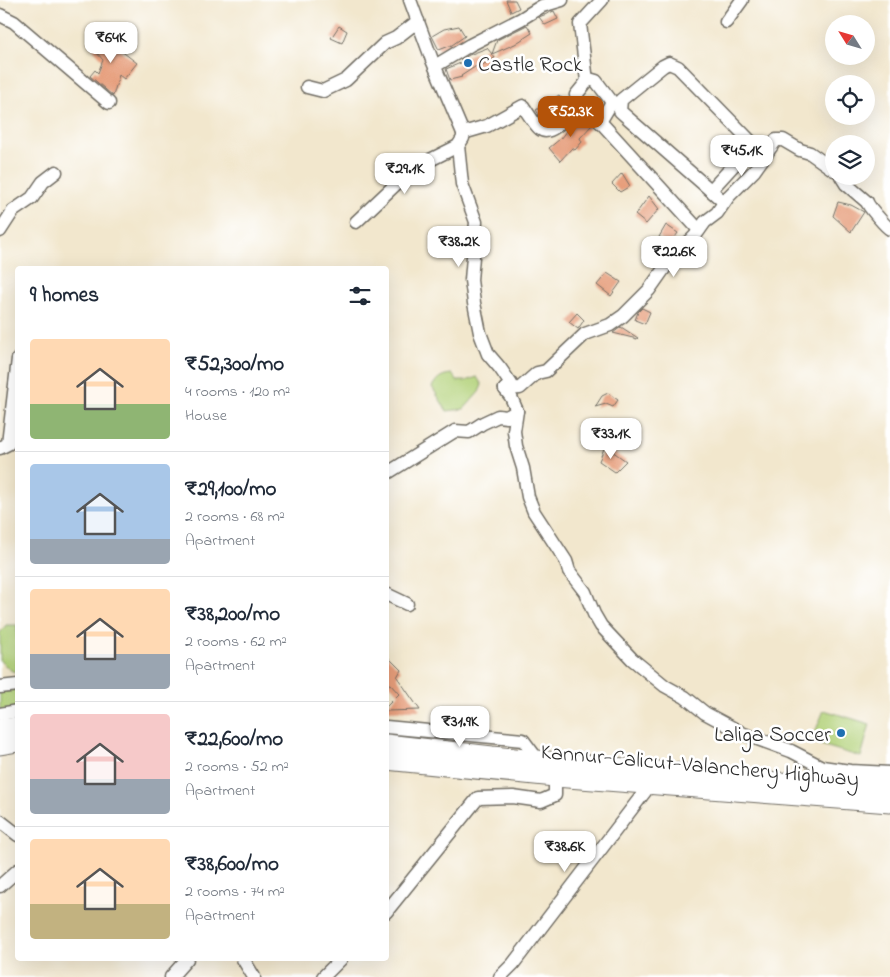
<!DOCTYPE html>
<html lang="en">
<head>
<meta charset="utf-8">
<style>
  body { margin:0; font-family:"Indie Flower",sans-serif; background:#f6f6f7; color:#1f2937; height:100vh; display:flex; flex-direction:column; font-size:19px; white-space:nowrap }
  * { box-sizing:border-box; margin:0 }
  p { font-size:16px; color:#747a83 }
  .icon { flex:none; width:28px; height:28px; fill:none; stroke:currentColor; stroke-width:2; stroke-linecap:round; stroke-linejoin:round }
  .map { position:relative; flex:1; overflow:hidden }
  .sheet { position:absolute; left:15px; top:266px; width:374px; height:695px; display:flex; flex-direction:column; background:#fff; border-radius:5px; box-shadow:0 5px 20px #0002 }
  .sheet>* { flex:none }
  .needle { width:32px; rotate:307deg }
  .buttons { position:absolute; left:825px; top:15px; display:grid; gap:10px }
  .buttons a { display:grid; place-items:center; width:50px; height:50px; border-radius:50%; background:#fff; box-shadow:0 5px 20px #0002; font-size:25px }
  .price { position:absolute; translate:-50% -42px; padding:0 11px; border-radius:10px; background:#fff; color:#222; font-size:16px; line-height:32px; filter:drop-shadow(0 1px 2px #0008) }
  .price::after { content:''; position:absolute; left:50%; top:30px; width:15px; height:11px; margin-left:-8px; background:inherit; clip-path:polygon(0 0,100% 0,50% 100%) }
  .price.active { background:#b45309; color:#fff }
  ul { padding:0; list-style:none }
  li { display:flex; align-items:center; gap:15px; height:125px; padding:0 15px }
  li+li { border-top:1px solid #e0e1e3 }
  li span { display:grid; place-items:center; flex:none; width:140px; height:100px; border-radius:5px; color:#555 }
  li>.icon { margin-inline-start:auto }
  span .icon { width:60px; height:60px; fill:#fffc; stroke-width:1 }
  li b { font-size:21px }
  h2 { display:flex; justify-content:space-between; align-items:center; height:60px; padding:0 15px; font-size:21px }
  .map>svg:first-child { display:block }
  .green { fill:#b3d27a; stroke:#6f7e52 }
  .building { fill:#e69d7a }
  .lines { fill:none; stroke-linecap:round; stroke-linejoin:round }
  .minor-casing { stroke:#716d64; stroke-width:15 }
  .highway-casing { stroke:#716d64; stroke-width:21 }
  .minor { stroke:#fff; stroke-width:12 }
  .highway { stroke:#fff; stroke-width:19 }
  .poi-dot { fill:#1f6fb2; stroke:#fff; stroke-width:2 }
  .labels { text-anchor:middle; stroke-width:5; stroke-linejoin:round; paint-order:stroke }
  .poi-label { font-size:22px; fill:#2b2b2b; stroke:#fff; text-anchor:start }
  .street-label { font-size:22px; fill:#2b2b2b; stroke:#fff }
</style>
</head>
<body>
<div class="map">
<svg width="890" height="977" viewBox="0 0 890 977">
  <rect width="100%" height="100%" fill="#fff"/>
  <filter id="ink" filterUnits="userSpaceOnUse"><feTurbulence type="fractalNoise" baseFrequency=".02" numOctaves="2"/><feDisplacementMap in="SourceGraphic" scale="10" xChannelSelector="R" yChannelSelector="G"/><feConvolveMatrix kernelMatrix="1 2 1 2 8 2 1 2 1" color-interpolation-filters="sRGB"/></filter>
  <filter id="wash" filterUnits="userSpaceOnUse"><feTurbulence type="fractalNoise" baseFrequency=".0096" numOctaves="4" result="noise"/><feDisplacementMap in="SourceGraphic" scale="20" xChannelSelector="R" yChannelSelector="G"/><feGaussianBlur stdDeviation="1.12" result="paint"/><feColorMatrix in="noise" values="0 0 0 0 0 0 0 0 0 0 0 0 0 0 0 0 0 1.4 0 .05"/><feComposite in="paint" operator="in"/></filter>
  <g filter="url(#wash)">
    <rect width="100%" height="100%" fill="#f2e7cd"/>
    <!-- green -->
    <g class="green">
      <path d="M 452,374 L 457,381 L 465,381 L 477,377 L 482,385 L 479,392 L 464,409 L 447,411 L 432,387 C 437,378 441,375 452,374 Z"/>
      <polygon points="6,625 17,625 17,672 12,671 0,661 0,633"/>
      <polygon points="17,689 17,706 0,717 0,690"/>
      <polygon points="824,710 870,724 861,757 811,742"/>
    </g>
    <g id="blocks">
      <!-- building -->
      <g class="building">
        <polygon points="506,0 515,0 519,8 511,12"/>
        <polygon points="554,11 558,19 545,25 539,17"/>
        <polygon points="527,25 532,33 515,44 492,54 495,58 482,65 481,63 461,76 462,77 450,80 446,69 463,62 461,60 469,55 487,48 492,54 497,40"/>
        <polygon points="339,26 347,31 342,43 331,38"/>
        <polygon points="459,26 465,36 452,45 439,50 432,36 444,29"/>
        <polygon points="99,34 137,63 124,79 119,75 113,96 90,76 95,70 98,73 103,60 91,46"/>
        <polygon points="559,95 568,104 559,113 544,122 536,110"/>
        <polygon points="582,116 592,125 580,138 582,142 575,150 572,148 560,161 549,148 560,139 574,121"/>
        <polygon points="622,173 630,186 620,192 612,184"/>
        <polygon points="649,196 659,209 646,224 635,215"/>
        <polygon points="838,202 851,205 864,212 851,232 833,216"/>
        <polygon points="666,225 678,233 670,244 659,237"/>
        <polygon points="607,273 621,282 611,296 597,285"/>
        <polygon points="642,308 650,312 645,324 635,320 638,312"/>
        <polygon points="577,313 584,320 578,329 569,322"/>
        <polygon points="621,327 638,338 637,339 613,333"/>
        <polygon points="608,393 618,400 613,407 606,404 595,407 602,396"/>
        <polygon points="605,446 626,461 615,472 599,461"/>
        <polygon points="386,655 401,670 397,677 420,710 386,711 386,707 399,694 390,684 386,685"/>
      </g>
    </g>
  </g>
  <g filter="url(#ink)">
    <use href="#blocks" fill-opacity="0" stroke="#716d64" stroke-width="1"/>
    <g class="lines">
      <defs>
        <g id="minor">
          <polyline points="0,15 14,22 109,103"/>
          <polyline points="726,22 742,0"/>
          <polyline points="435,66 470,45 521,19 542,6 562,0"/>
          <polyline points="587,81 580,24 602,0"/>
          <polyline points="307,87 323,91 346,80 385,43 396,38 418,21"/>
          <polyline points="580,103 576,95 589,79 596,81 612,102 600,122"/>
          <path d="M 463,133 L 487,126 L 523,106 C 527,112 535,125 540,129 C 552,138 571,111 580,103 L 586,106 L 699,230"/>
          <polyline points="458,146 462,184 476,222 471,280 474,303 480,333 488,354 500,368 511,384 505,389"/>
          <path d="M 841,176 L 846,184 L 867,202 C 868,206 886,227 890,229"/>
          <polyline points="711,190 753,144"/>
          <polyline points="724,202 629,119 620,111 621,100 663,66 669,63 678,67 764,155"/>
          <polyline points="356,222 412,169 458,146 463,138 463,133 432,60 410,0"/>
          <polyline points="0,231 13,211 32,198 43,182 56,172"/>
          <polyline points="505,389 511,397 517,411 514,431 516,446 523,468 528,497 534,512 566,561 569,571 585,592 594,614 601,626 632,659 665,686 685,697 705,713 744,734 791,751 822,767 850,771 890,773"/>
          <polyline points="505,389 520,388 537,373 546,371 585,334 610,325 623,316 649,290 668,263 695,236 705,222 717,213 728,197 754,171 776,140 783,140 800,150 810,153 834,170"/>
          <polyline points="0,448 8,444 18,359"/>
          <polyline points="386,474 455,431 469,432 483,423 498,416 507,417 517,411"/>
          <polyline points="386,594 407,604"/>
          <polyline points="0,687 18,685"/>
          <polyline points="0,714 18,711"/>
          <polyline points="386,727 523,740 538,760"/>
          <polyline points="0,821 18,835"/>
          <polyline points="0,886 18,870"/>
          <polyline points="386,912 478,798 513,797 541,801 555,795 555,777"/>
          <polyline points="243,959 254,977"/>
          <polyline points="171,977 187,959"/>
          <polyline points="323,977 341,959"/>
          <polyline points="500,977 513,964 650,785"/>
        </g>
        <g id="highway">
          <polyline points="0,729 18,727"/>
          <polyline points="386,744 492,756 779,782 890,786"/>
          <polyline points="0,745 18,742"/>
          <polyline points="386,760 555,777 890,803"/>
        </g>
      </defs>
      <!-- minor casing -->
      <use href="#minor" class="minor-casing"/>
      <!-- highway casing -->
      <use href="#highway" class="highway-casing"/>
      <!-- minor -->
      <use href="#minor" class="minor"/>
      <!-- highway -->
      <use href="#highway" class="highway"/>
    </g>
  </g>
  <!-- markers -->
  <g class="poi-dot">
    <circle cx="468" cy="63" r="5"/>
    <circle cx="841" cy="733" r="5"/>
  </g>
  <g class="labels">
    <!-- poi labels -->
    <g class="poi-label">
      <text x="478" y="71">Castle Rock</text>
      <text x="831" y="741" text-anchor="end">Laliga Soccer</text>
    </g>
    <!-- street labels -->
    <g class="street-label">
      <text transform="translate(700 764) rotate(5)" y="8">Kannur-Calicut-Valanchery Highway</text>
    </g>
  </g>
</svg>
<div class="buttons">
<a><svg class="needle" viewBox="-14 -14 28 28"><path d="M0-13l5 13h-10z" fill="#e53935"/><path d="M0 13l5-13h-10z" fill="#747a83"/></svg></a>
<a><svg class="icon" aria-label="locate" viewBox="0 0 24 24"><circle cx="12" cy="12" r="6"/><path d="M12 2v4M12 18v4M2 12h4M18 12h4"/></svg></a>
<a><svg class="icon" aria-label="layers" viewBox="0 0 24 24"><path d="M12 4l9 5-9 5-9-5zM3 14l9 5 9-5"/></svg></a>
</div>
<b class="price" style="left:111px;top:64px">₹64K</b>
<b class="price active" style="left:571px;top:138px">₹52.3K</b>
<b class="price" style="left:742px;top:177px">₹45.1K</b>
<b class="price" style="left:405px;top:195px">₹29.1K</b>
<b class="price" style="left:459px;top:268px">₹38.2K</b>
<b class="price" style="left:674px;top:278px">₹22.6K</b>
<b class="price" style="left:611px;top:460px">₹33.1K</b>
<b class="price" style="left:460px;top:748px">₹31.9K</b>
<b class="price" style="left:565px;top:873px">₹38.6K</b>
<section class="sheet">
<h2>9 homes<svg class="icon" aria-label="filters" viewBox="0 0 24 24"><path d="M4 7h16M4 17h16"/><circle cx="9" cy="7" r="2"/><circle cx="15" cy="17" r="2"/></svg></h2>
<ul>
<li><span style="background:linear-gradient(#ffd9b3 65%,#8fb573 0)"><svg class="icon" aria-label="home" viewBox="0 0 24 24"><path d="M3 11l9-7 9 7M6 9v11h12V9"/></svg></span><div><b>₹52,300/mo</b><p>4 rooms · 120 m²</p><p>House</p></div></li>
<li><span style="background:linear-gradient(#a9c7e8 75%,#9aa5b1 0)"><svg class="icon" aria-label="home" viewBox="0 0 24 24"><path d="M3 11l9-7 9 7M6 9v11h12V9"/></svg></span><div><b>₹29,100/mo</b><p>2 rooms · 68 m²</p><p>Apartment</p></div></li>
<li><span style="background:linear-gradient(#ffd9b3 65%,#9aa5b1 0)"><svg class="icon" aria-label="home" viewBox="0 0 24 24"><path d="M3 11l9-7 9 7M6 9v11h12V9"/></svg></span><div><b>₹38,200/mo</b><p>2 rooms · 62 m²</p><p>Apartment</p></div></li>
<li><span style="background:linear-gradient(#f6c9c9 65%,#9aa5b1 0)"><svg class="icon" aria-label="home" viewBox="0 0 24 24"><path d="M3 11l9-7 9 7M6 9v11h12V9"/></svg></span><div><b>₹22,600/mo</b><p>2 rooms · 52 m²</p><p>Apartment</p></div></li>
<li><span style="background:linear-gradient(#ffd9b3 65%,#c2b280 0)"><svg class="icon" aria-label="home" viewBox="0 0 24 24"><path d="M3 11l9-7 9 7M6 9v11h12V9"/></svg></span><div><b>₹38,600/mo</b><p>2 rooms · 74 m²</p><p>Apartment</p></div></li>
</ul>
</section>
</div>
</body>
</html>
